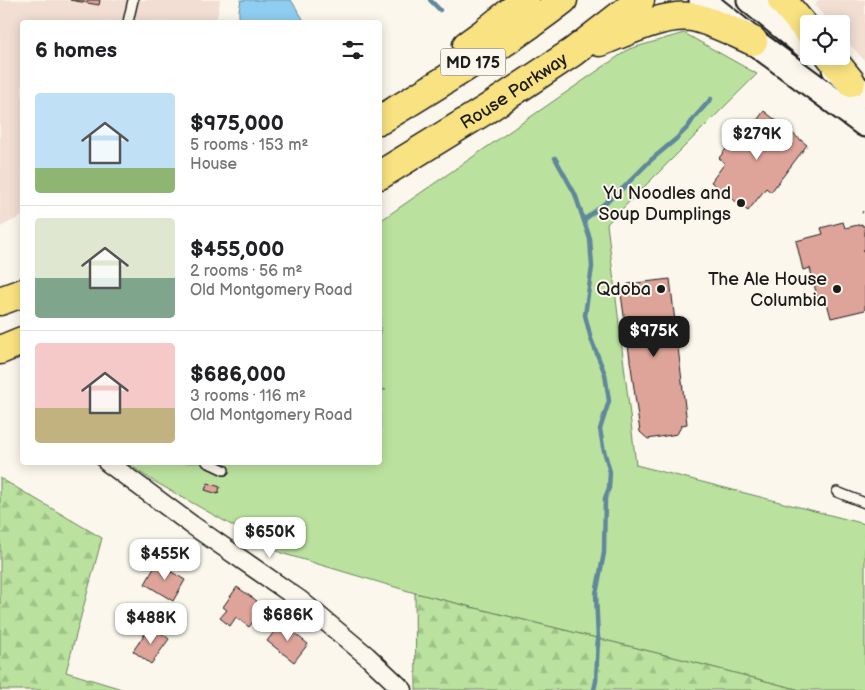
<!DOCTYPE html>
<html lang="en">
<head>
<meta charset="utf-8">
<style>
  body { margin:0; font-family:"Balsamiq Sans",sans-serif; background:#f2f2f2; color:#202124; height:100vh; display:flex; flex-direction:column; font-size:19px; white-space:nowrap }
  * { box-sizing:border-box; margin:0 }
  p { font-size:16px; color:#757577 }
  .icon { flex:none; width:28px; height:28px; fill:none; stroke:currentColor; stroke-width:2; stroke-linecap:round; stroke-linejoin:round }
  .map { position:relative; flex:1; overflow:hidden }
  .panel { position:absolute; left:20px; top:20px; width:362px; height:445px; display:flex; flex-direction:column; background:#fff; border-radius:5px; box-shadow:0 2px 12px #0003 }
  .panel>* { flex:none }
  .tools { position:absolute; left:800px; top:15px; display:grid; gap:10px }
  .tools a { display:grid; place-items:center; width:50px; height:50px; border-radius:5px; background:#fff; box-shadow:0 2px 12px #0003; font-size:25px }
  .price { position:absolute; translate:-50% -42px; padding:0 11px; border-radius:10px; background:#fff; color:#222; font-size:16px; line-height:32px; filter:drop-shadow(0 1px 2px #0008) }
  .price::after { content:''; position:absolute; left:50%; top:30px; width:15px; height:11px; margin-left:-8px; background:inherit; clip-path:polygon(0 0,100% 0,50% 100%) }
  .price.on { background:#1c1c1c; color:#fff }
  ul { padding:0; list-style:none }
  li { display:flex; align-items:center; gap:15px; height:125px; padding:0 15px }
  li+li { border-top:1px solid #e0e0e0 }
  li span { display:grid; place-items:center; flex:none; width:140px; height:100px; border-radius:5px; color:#555 }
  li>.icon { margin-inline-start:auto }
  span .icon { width:60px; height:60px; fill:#fffc; stroke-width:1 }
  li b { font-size:21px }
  h2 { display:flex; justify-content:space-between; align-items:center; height:60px; padding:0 15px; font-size:21px }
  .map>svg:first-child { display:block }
  .built { fill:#f2ded3 }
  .grass { fill:#bae29e; stroke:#6b7f5d }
  .forest { fill:url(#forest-firs); stroke:#6b7f5d }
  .water { fill:#8fcef0; stroke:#61879b }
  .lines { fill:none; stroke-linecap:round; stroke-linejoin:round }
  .stream { stroke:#61879b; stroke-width:4.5 }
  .building { fill:#dea49a; stroke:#1c1c1c }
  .lane-casing { stroke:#1c1c1c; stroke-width:12 }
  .street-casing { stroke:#1c1c1c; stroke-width:21 }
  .secondary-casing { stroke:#1c1c1c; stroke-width:29 }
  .primary-casing { stroke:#1c1c1c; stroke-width:31 }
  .path { stroke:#1c1c1c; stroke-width:2.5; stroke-dasharray:1 4; stroke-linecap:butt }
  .lane { stroke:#fbf7ec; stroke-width:9 }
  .street { stroke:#fbf7ec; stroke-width:18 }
  .secondary { stroke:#fbf7ec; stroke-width:25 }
  .primary { stroke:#f8e281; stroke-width:28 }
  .poi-dot { fill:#1c1c1c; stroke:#fbf7ec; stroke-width:2 }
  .labels { text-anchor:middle; stroke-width:4; stroke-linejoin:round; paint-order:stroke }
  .shield { fill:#fbf7ec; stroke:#5f5e5a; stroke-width:1 }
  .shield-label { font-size:16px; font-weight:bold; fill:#1c1c1c }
  .street-label { font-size:18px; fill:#1c1c1c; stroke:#fbf7ec }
  .poi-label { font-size:18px; fill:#1c1c1c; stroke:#fbf7ec; text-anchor:end }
</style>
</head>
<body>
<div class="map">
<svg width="865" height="690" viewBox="0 0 865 690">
  <defs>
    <pattern id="forest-firs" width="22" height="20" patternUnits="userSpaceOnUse" patternTransform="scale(1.25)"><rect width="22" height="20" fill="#bae29e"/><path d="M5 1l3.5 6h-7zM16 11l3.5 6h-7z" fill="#9fc188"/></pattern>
  </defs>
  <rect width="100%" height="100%" fill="#fbf7ec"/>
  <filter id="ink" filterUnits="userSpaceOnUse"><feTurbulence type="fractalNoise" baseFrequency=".02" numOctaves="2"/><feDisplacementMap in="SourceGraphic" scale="10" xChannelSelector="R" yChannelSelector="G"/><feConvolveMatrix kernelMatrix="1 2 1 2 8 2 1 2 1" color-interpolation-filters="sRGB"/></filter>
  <g filter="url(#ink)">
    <!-- built -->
    <g class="built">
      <polygon points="0,0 220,0 216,22 22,22 22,216 0,227"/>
      <polygon points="818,0 865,0 865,61 841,35 841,24 831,24 815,6"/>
    </g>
    <!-- grass -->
    <polygon class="grass" points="684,33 757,74 607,224 636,465 865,524 865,690 800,690 677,658 415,593 281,553 150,479 127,463 380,462 380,390 386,390 380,388 380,221 629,49"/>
    <!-- forest -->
    <g class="forest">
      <polygon points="0,478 102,538 66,672 125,690 0,690"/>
      <polygon points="415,593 677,658 800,690 416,690"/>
    </g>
    <!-- water -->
    <polygon class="water" points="241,0 291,0 305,22 239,22 239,10"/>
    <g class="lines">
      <!-- stream -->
      <g class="stream">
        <polyline points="430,0 440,10"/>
        <polyline points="555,158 575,194 590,239 592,267 585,315 591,339 605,374 609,401 600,429 603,447 610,472 609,488 605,498 604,553 596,594 598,639 596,681 594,690"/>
        <polyline points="584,220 621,190 651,160 676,139 688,127 694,118 711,99"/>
      </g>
    </g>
    <!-- building -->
    <g class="building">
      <polygon points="70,0 100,0 99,5"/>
      <polygon points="764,111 807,145 771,192 766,188 748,211 711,182 725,163 719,158 739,132 745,136"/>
      <polygon points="843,222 845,228 862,224 862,226 865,226 865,249 863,250 864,253 865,253 865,310 831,318 826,299 818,300 810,268 803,270 796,241 823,234 821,228"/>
      <polygon points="670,279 687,424 682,425 677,434 648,439 640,432 621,294 628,284"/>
      <polygon points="208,483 220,487 218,494 205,490"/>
      <polygon points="158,561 171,569 170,571 185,580 173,601 145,584"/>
      <polygon points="237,587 257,601 256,603 263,608 249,627 236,617 230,626 220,618 227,610 223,607"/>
      <polygon points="281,623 308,644 294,662 267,641"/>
      <polygon points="151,625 169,639 151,664 133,651"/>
    </g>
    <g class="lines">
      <defs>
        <g id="lane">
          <polyline points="128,22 133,0"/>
          <polyline points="207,462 224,470"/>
          <polyline points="837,492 865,503"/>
        </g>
        <polyline id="street" points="107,462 192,525 300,600 367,656 403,690"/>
        <g id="secondary">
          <polyline points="702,0 753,41 865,124"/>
          <polyline points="750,0 809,48"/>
          <polyline points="835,69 865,95"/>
        </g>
        <g id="primary">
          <polyline points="782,0 809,32"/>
          <path d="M 600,42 C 626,32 664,13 692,17 C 713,21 734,33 753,41"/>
          <polyline points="467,45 485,32 525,0"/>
          <polyline points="830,56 851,82"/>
          <path d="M 380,120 C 442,82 505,45 563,0"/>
          <path id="s1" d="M 380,175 L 487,109 L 573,52 L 640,0"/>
          <polyline points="0,301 22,293"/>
          <polyline points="0,350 22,341"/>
        </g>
      </defs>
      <!-- lane casing -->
      <use href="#lane" class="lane-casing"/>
      <!-- street casing -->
      <use href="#street" class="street-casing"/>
      <!-- secondary casing -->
      <use href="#secondary" class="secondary-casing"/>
      <!-- primary casing -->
      <use href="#primary" class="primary-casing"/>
      <!-- path -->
      <polyline class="path" points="862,212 865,213"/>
      <!-- lane -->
      <use href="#lane" class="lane"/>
      <!-- street -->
      <use href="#street" class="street"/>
      <!-- secondary -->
      <use href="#secondary" class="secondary"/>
      <!-- primary -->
      <use href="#primary" class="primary"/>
    </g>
  </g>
  <!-- markers -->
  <g class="poi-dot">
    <circle cx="741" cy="203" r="5"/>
    <circle cx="661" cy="289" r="5"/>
    <circle cx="837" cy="289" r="5"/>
  </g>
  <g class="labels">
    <!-- shield labels -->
    <rect class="shield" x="440.5" y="48.5" width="65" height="27" rx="4"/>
    <g class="shield-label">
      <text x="473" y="68">MD 175</text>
    </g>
    <!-- street labels -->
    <g class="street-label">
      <text dy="6" stroke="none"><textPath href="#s1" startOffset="158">Rouse Parkway</textPath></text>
    </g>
    <!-- poi labels -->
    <g class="poi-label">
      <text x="731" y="199">Yu Noodles and<tspan x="731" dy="21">Soup Dumplings</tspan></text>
      <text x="827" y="285">The Ale House<tspan x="827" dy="21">Columbia</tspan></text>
      <text x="651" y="295">Qdoba</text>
    </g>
  </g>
</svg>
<div class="tools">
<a><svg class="icon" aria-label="locate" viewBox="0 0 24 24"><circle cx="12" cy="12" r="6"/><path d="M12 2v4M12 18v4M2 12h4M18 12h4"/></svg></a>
</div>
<b class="price" style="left:757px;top:161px">$279K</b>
<b class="price on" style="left:654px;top:358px">$975K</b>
<b class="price" style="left:270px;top:559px">$650K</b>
<b class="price" style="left:165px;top:581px">$455K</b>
<b class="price" style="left:288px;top:642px">$686K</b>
<b class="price" style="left:151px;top:645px">$488K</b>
<section class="panel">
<h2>6 homes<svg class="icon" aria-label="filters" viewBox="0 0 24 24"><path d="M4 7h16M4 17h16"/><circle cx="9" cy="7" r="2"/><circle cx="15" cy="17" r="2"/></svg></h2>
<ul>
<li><span style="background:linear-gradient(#bfe0f5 75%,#8fb573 0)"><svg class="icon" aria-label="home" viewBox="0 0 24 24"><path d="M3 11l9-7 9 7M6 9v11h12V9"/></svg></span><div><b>$975,000</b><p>5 rooms · 153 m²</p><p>House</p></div></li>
<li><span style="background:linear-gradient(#dfe7d0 60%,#7fa58c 0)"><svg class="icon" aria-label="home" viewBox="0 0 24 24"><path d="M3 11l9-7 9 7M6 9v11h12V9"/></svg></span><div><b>$455,000</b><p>2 rooms · 56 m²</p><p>Old Montgomery Road</p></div></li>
<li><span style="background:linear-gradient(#f6c9c9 65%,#c2b280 0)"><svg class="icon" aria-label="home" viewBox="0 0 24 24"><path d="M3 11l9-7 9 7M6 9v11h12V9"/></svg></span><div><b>$686,000</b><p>3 rooms · 116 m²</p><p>Old Montgomery Road</p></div></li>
</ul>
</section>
</div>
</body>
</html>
